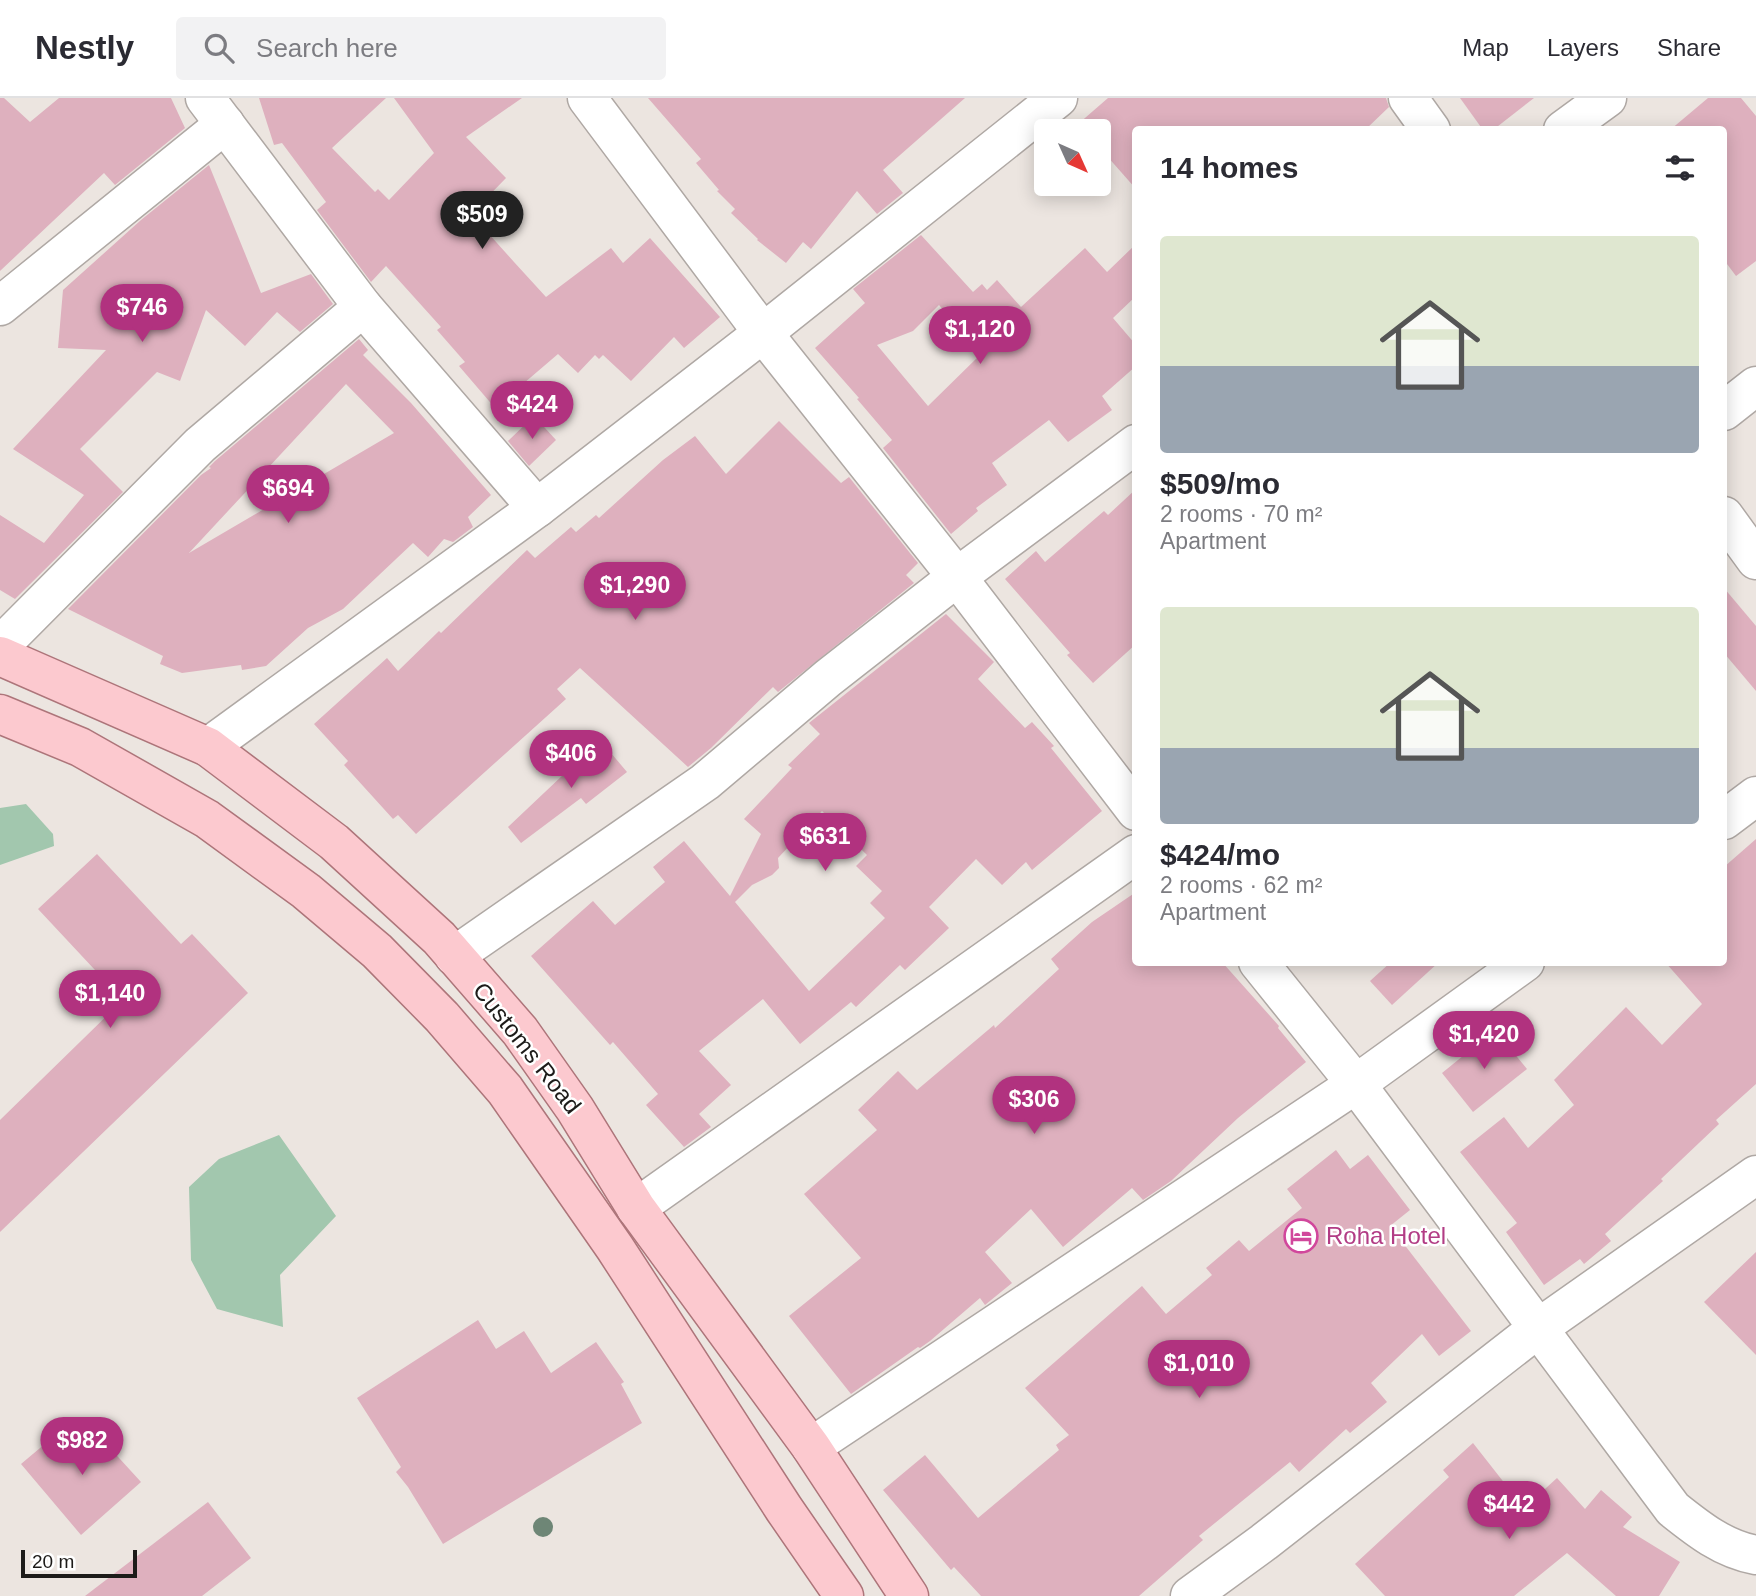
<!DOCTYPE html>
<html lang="en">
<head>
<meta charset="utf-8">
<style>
  body { margin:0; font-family:Helvetica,sans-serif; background:#f2f2f3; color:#2b2b33; height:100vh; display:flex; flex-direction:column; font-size:26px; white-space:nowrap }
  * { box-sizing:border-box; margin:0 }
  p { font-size:23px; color:#7c7c81 }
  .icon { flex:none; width:38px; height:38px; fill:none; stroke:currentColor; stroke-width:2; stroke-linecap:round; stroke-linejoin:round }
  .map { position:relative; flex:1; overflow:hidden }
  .drawer { position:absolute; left:1132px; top:28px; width:595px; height:840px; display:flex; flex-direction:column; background:#fff; border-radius:7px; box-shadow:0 4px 18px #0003 }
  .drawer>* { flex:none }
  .needle { width:46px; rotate:135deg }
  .buttons { position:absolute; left:1034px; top:21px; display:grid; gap:14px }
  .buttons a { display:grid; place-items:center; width:77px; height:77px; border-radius:7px; background:#fff; box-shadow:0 4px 18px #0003; font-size:35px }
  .scale { position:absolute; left:21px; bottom:18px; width:116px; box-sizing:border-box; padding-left:7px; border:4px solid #1d1b19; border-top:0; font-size:19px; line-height:24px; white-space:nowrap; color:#1d1b19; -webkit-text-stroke:5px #fff; paint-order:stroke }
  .price { position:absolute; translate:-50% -60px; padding:0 16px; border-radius:24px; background:#b1327f; color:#fff; font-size:23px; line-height:46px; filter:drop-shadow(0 2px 4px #0008) }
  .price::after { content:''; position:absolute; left:50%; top:42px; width:21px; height:16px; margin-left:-10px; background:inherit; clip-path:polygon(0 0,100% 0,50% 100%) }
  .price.on { background:#222; color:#fff }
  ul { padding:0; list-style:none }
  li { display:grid; align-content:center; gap:14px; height:371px; padding:0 28px }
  li span { display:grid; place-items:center; height:217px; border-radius:7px; color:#555 }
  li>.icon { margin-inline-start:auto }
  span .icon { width:126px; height:126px; fill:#fffc; stroke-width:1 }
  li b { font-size:30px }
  h2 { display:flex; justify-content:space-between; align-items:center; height:84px; padding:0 28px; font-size:30px }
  header { display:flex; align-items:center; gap:42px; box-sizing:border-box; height:98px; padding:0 35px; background:#fff; border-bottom:2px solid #e1e1e2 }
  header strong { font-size:33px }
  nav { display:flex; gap:38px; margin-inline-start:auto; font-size:24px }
  .search { width:490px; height:63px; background:#f2f2f3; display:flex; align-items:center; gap:18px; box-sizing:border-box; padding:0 24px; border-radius:7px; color:#7c7c81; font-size:26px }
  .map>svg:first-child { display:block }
  .green { fill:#a2c7ae }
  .building { fill:#deb0be; fill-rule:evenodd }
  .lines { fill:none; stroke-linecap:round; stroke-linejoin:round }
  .street-casing { stroke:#afa8a4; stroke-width:41 }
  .primary-casing { stroke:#ad757a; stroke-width:41 }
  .street { stroke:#fff; stroke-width:38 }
  .primary { stroke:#fcc9cf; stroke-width:38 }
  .tree { fill:#6e8676 }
  .labels { text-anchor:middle; stroke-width:5; stroke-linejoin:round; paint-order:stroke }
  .street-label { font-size:24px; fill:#1d1b19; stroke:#fff }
  .hotel-label { font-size:24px; fill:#b23c85; stroke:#fff; text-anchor:start }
</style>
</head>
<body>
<header>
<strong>Nestly</strong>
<div class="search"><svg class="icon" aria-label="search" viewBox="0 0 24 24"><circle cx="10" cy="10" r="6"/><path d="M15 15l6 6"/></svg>Search here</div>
<nav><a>Map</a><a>Layers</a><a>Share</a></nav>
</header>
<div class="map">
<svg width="1756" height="1498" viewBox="0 0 1756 1498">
  <rect width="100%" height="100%" fill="#ece5e0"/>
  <!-- green -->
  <g class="green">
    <polygon points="26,706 53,736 54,748 0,767 0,710"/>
    <polygon points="279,1037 336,1118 280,1177 283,1229 217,1211 191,1162 189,1089 219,1061"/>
  </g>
  <!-- building -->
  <g class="building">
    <polygon points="0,0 4,0 30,24 59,0 171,0 185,30 115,87 104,75 0,173"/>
    <polygon points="259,0 386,0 332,50 375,94 378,91 389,102 434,55 394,0 522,0 466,39 506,80 471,116 514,164 546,199 611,150 623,165 650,140 720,219 684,250 674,239 631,283 603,257 599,261 595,257 578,275 558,256 495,310 459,268 465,264 437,232 441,229 386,168 371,184 317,112 326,104 282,45 274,47"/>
    <polygon points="648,0 965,0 883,72 903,95 877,116 857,93 811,151 803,144 786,165 757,142 758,141 731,115 735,111 717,93 719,92 696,65 701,61"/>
    <polygon points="1108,0 1386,0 1389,9 1365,32 1136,32 1136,91 1099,49 1099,33 1070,33"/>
    <polygon points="1460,0 1534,0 1493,32 1483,32"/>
    <polygon points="1708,0 1741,0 1756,18 1756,163 1736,178 1724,162 1724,32 1670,32"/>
    <polygon points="209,67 261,195 311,176 333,206 300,234 277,214 245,248 206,212 180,283 157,274 80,351 123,394 15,501 0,492 0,417 44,445 84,397 13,351 106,252 58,250 63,192 141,122"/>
    <path d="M 921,137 L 973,194 L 982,186 L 987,192 L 997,182 L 1021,209 L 1085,150 L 1107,174 L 1136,146 L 1136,198 L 1113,220 L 1136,247 L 1136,268 L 1102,298 L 1112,312 L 1068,344 L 1049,322 L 992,365 L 1007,387 L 976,410 L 978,413 L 951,436 L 883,350 L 892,342 L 857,301 L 859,300 L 815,250 L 865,205 L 853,191 ZM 939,207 L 981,256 L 928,308 L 877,247 L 913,233 Z"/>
    <path d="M 359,241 L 368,252 L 363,257 L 411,305 L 491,397 L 468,419 L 473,429 L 453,444 L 444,441 L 428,459 L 413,445 L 343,511 L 308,530 L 266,568 L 242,572 L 241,567 L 182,575 L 160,566 L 163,558 L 68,511 L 201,377 L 211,370 L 209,369 L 215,363 ZM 346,286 L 394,335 L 189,455 Z"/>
    <polygon points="534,318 556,342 529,368 508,343"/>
    <polygon points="779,323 841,385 849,379 918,465 906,477 914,485 778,594 773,589 711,650 688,669 580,570 557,591 566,601 416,736 398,717 393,721 344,667 348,663 314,626 387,560 398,573 439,533 441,535 527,452 535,460 571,429 576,434 596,417 599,420 663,362 695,338 726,376"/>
    <polygon points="1136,391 1136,546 1093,585 1067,557 1070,555 1005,481 1036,453 1045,464 1104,413 1108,417"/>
    <polygon points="1724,490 1756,528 1756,593 1724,555"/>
    <path d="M 946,516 L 994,564 L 978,581 L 1025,630 L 1032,624 L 1054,648 L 1051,650 L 1102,713 L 1032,772 L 1026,764 L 1002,787 L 976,761 L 929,809 L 949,830 L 905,872 L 900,867 L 856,909 L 851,904 L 800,946 L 763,901 L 699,953 L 731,987 L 699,1016 L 711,1029 L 684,1049 L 646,1007 L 658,996 L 613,944 L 610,947 L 531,858 L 593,803 L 615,827 L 665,784 L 653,769 L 684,743 L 730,798 L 761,736 L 744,721 L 792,670 L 788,667 L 820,636 L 809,625 ZM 822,713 L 867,757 L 856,768 L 882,793 L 870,805 L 885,820 L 809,893 L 735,804 L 752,787 L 772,777 L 779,770 L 778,760 Z"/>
    <polygon points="600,642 627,674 586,706 581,700 521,745 508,729"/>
    <polygon points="1756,741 1756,986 1716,1022 1719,1026 1661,1081 1663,1083 1605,1136 1611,1143 1584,1166 1580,1161 1544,1187 1506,1134 1517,1125 1460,1054 1504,1019 1528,1050 1574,1007 1554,982 1626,909 1662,947 1702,906 1665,864 1724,864 1724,769"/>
    <polygon points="97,756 181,846 192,836 248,895 0,1134 0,1022 123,902 38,811"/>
    <polygon points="1136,794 1136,864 1222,864 1279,928 1278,930 1306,964 1238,1020 1171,1083 1143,1102 1132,1090 1063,1149 1031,1111 985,1154 1012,1185 985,1207 980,1200 930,1243 920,1250 918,1249 851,1296 789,1218 861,1160 804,1096 877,1032 858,1012 898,973 917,992 994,927 995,930 1059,871 1051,861 1092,824"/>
    <polygon points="1391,864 1439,864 1392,907 1370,883"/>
    <polygon points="1495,932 1527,971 1473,1014 1442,975"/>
    <polygon points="1336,1052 1350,1071 1368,1057 1410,1112 1390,1128 1471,1233 1439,1258 1422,1236 1371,1285 1387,1304 1350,1335 1346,1331 1299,1374 1290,1364 1199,1438 1203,1442 1139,1498 981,1498 954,1469 951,1472 883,1392 925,1357 978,1420 1059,1352 1056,1347 1069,1337 1025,1290 1142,1188 1166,1216 1212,1177 1206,1170 1239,1142 1249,1153 1302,1110 1287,1091"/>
    <polygon points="1756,1154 1756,1257 1704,1204"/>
    <polygon points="478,1222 496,1251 524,1233 551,1275 596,1244 624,1284 621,1286 642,1325 443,1446 408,1389 396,1374 401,1369 357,1300"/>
    <polygon points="88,1326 141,1384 81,1437 21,1366 46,1345 53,1353"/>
    <polygon points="1473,1345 1524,1410 1557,1380 1585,1411 1601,1392 1632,1419 1623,1429 1680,1464 1659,1498 1616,1498 1567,1455 1514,1498 1385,1498 1355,1466 1449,1379 1443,1372"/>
    <polygon points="208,1404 251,1460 202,1498 85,1498"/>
  </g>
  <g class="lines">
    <defs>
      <g id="street">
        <polyline points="205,0 363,209 537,410"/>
        <polyline points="587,0 763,235 957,479 1136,713"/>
        <polyline points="1408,0 1431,32"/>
        <polyline points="1563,32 1607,0"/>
        <polyline points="0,208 225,26"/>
        <polyline points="1724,313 1756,288"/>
        <polyline points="1724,418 1756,462"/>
        <polyline points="0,548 200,347 363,209"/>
        <polyline points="208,649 537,410 763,235 1058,0"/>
        <polyline points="1724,722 1756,698"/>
        <polyline points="454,858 705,684 828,580 957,479 1136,346"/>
        <path d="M 1258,864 L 1356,986 L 1673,1411 C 1698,1431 1723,1451 1756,1457"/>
        <polyline points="636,1110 1136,756"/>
        <polyline points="811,1349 1356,986 1525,864"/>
        <polyline points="1190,1498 1264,1444 1537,1231 1756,1077"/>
      </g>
      <g id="primary">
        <polyline points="0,558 208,649 334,744 439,840 520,933 575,1011 636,1110 811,1349 909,1498"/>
        <polyline points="0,616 80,649 207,721 306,793 377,853 442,919 505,992 615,1150 784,1411 844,1498"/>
      </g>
    </defs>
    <!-- street casing -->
    <use href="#street" class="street-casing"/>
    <!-- primary casing -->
    <use href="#primary" class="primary-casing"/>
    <!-- street -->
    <use href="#street" class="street"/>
    <!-- primary -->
    <use href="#primary" class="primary"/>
  </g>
  <!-- trees -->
  <circle class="tree" cx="543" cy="1429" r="10"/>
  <!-- icons -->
  <defs>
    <symbol id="hotel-ring" viewBox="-11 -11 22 22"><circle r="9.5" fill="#fff" stroke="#d1479c" stroke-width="1.5"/><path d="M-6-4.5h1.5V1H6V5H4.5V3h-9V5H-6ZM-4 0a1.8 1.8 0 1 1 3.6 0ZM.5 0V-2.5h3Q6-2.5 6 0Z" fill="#d1479c"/></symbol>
  </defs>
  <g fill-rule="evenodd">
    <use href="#hotel-ring" x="1282" y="1119" width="38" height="38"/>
  </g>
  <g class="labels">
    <!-- street labels -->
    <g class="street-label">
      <text transform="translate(527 950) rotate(52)" y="8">Customs Road</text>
    </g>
    <!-- hotel labels -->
    <g class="hotel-label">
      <text x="1326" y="1146">Roha Hotel</text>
    </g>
  </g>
</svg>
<div class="buttons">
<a><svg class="needle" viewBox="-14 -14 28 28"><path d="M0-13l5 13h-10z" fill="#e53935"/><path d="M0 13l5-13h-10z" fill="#7c7c81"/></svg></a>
</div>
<div class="scale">20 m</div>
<b class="price on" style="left:482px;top:153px">$509</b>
<b class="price" style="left:142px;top:246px">$746</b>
<b class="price" style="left:980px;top:268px">$1,120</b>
<b class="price" style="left:532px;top:343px">$424</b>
<b class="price" style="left:288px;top:427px">$694</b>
<b class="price" style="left:635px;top:524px">$1,290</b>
<b class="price" style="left:571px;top:692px">$406</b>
<b class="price" style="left:825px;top:775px">$631</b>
<b class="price" style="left:110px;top:932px">$1,140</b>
<b class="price" style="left:1484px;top:973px">$1,420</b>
<b class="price" style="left:1034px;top:1038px">$306</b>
<b class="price" style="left:1199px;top:1302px">$1,010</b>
<b class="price" style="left:82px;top:1379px">$982</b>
<b class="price" style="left:1509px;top:1443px">$442</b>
<section class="drawer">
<h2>14 homes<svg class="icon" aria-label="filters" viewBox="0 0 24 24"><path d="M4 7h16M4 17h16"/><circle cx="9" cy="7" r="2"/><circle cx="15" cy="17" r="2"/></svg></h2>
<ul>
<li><span style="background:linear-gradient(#dfe7d0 60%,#9aa5b1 0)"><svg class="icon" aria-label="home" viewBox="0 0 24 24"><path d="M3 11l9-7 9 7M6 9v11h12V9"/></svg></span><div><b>$509/mo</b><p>2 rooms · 70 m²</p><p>Apartment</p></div></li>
<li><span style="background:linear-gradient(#dfe7d0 65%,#9aa5b1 0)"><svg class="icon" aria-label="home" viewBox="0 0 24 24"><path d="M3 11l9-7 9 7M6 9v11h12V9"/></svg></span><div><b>$424/mo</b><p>2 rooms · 62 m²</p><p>Apartment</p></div></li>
</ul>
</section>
</div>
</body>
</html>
